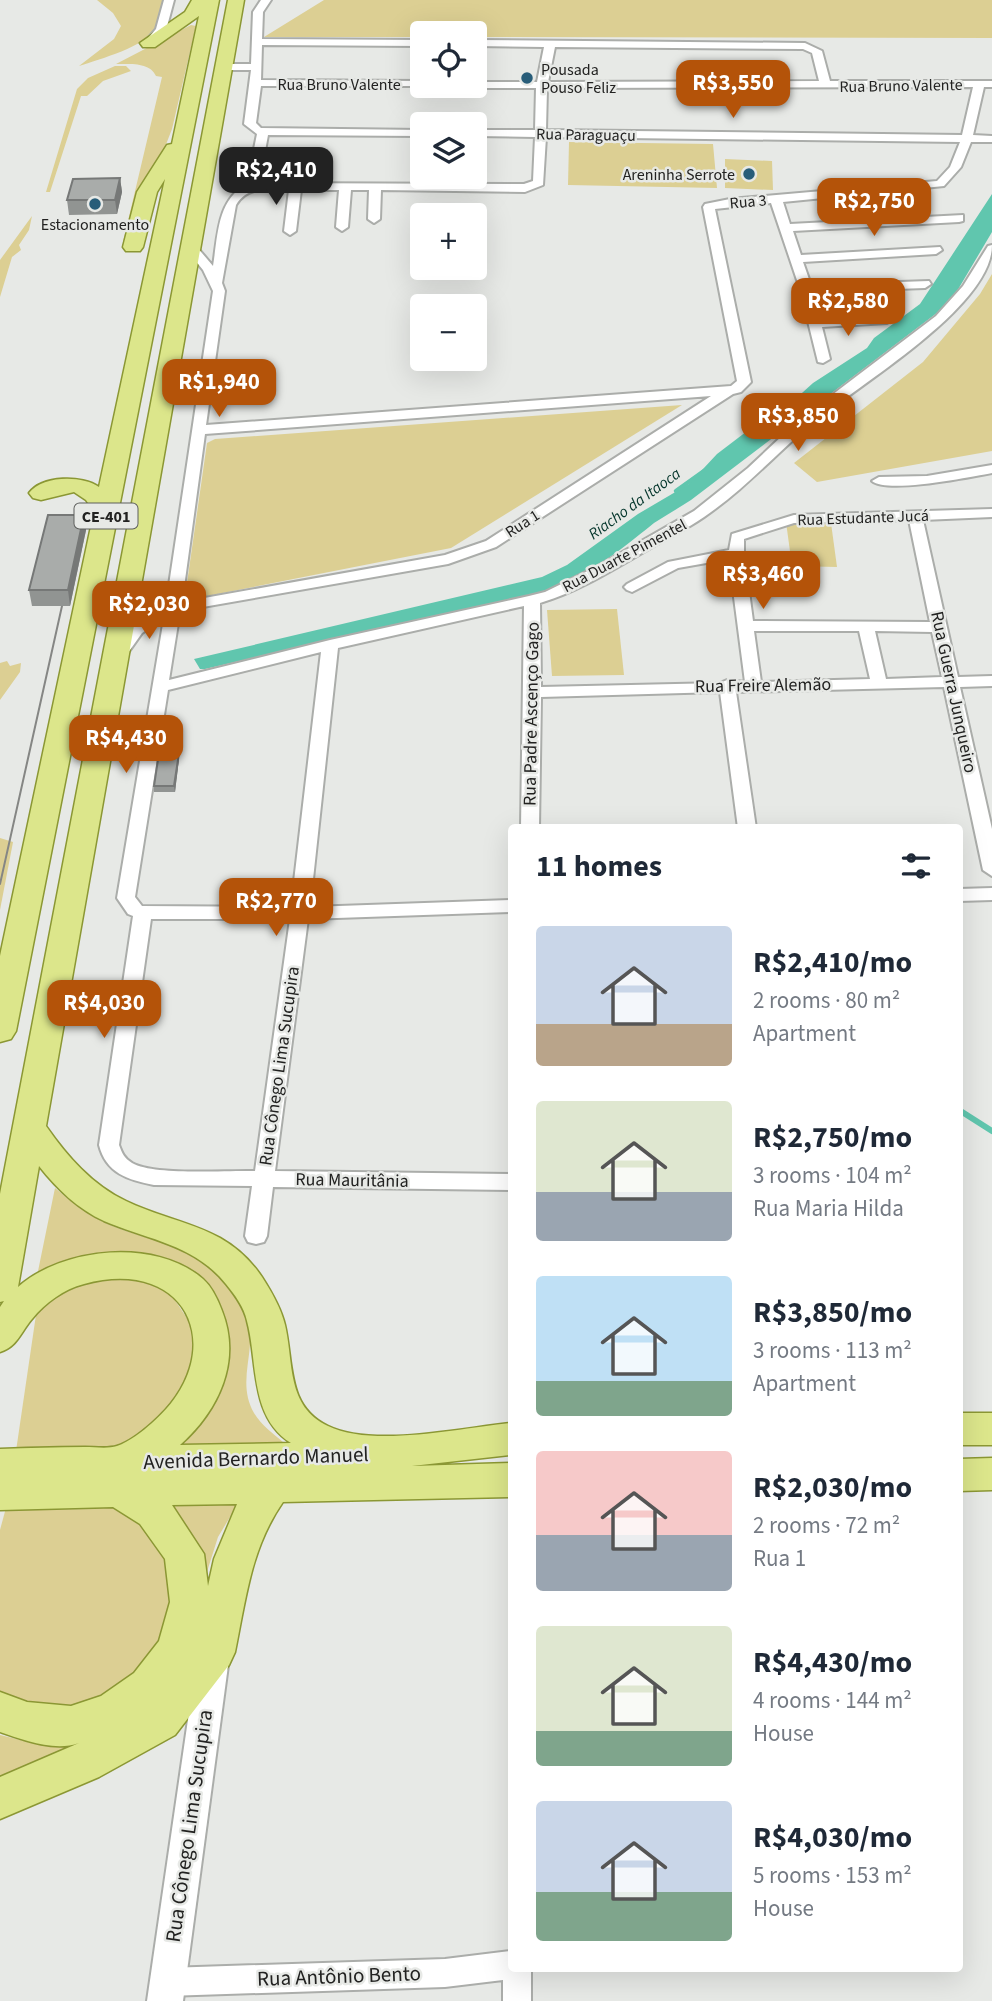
<!DOCTYPE html>
<html lang="en">
<head>
<meta charset="utf-8">
<style>
  body { margin:0; font-family:"Source Sans 3",sans-serif; background:#f6f6f7; color:#1f2937; height:100vh; display:flex; flex-direction:column; font-size:26px; white-space:nowrap }
  * { box-sizing:border-box; margin:0 }
  p { font-size:23px; color:#747a83 }
  .icon { flex:none; width:38px; height:38px; fill:none; stroke:currentColor; stroke-width:2; stroke-linecap:round; stroke-linejoin:round }
  .map { position:relative; flex:1; overflow:hidden }
  .panel { position:absolute; left:508px; top:824px; width:455px; height:1148px; display:flex; flex-direction:column; background:#fff; border-radius:7px; box-shadow:0 7px 28px #0002 }
  .panel>* { flex:none }
  .buttons { position:absolute; left:410px; top:21px; display:grid; gap:14px }
  .buttons a { display:grid; place-items:center; width:77px; height:77px; border-radius:7px; background:#fff; box-shadow:0 7px 28px #0002; font-size:35px }
  .price { position:absolute; translate:-50% -60px; padding:0 16px; border-radius:14px; background:#b45309; color:#fff; font-size:23px; line-height:46px; filter:drop-shadow(0 2px 4px #0008) }
  .price::after { content:''; position:absolute; left:50%; top:42px; width:21px; height:16px; margin-left:-10px; background:inherit; clip-path:polygon(0 0,100% 0,50% 100%) }
  .price.active { background:#222; color:#fff }
  ul { padding:0; list-style:none }
  li { display:flex; align-items:center; gap:21px; height:175px; padding:0 28px }
  li span { display:grid; place-items:center; flex:none; width:196px; height:140px; border-radius:7px; color:#555 }
  li>.icon { margin-inline-start:auto }
  span .icon { width:84px; height:84px; fill:#fffc; stroke-width:1 }
  li b { font-size:30px }
  h2 { display:flex; justify-content:space-between; align-items:center; height:84px; padding:0 28px; font-size:30px }
  .map>svg:first-child { display:block }
  .green { fill:#dccf93 }
  .water { fill:#60c6ae }
  .lines { fill:none; stroke-linecap:round; stroke-linejoin:round }
  .stream-far1 { stroke:#60c6ae; stroke-width:4.5 }
  .stream { stroke:#60c6ae; stroke-width:6 }
  .minor-casing { stroke:#abadaa; stroke-width:4 }
  .tertiary-casing { stroke:#abadaa; stroke-width:4 }
  .primary-casing { stroke:#8b9734; stroke-width:3 }
  .minor { fill:#fff; fill-rule:evenodd }
  .tertiary { fill:#fff; fill-rule:evenodd }
  .primary { fill:#dce68b; fill-rule:evenodd }
  .tram { stroke:#858684; stroke-width:2 }
  .wall { fill:#919492 }
  .shaded-wall { fill:#767877 }
  .building { fill:#a9acaa; stroke:#767877; stroke-width:2 }
  .poi-dot { fill:#285d79; stroke:#e7e9e6; stroke-width:2.5 }
  .labels { text-anchor:middle; stroke-width:5; stroke-linejoin:round; paint-order:stroke }
  .far-poi-label { font-size:16px; fill:#222221; stroke:#e7e9e6; text-anchor:start }
  .far-street-label { font-size:16px; fill:#222221; stroke:#e7e9e6 }
  .far-water-label { font-size:16px; font-style:italic; fill:#06372d; stroke:#e7e9e6 }
  .shield { fill:#e7e9e6; stroke:#5d5e5c; stroke-width:2 }
  .shield-label { font-size:16px; font-weight:bold; fill:#222221 }
  .street-label { font-size:18px; fill:#222221; stroke:#e7e9e6 }
  .near-street-label { font-size:21px; fill:#222221; stroke:#e7e9e6 }
</style>
</head>
<body>
<div class="map">
<svg width="992" height="2001" viewBox="0 0 992 2001">
  <rect width="100%" height="100%" fill="#e7e9e6"/>
  <!-- green -->
  <g class="green">
    <path d="M 97,0 L 163,0 C 162,9 162,20 158,27 C 145,47 100,59 79,66 L 114,39 L 121,26 L 113,13 Z"/>
    <polygon points="324,0 992,0 992,38 474,37 474,33 422,33 422,37 264,37"/>
    <path d="M 191,25 L 196,26 L 172,129 L 128,242 L 123,242 L 162,77 L 156,76 C 150,62 130,64 116,64 Z"/>
    <polygon points="115,66 126,66 131,71 103,81 87,96 81,96 50,192 46,192 77,89 88,78"/>
    <polygon points="569,142 713,144 717,188 568,185"/>
    <polygon points="725,159 772,161 773,190 725,188"/>
    <polygon points="32,216 29,230 19,245 21,250 12,257 0,297 0,260"/>
    <polygon points="992,274 992,451 817,482 794,463 923,362 980,294"/>
    <polygon points="682,405 451,548 192,599 185,597 207,443 215,439"/>
    <polygon points="786,522 831,523 837,567 792,566"/>
    <polygon points="617,609 624,675 552,676 547,610"/>
    <polygon points="7,661 10,666 21,663 20,672 0,700 0,663"/>
    <polygon points="0,838 13,842 0,910"/>
    <path d="M 55,1188 C 72,1202 88,1215 108,1224 C 151,1243 192,1242 225,1282 C 239,1298 251,1323 250,1345 C 248,1369 241,1390 254,1413 C 261,1425 274,1434 284,1443 L 174,1446 L 214,1398 L 182,1273 L 36,1281 Z"/>
    <path d="M 138,1277 L 171,1294 L 196,1332 L 196,1373 L 157,1429 L 114,1449 L 16,1451 L 37,1308 C 67,1282 100,1278 138,1277 Z"/>
    <polygon points="7,1504 112,1504 140,1520 165,1552 173,1599 161,1642 122,1690 62,1713 0,1696 0,1530"/>
    <polygon points="168,1505 235,1505 236,1507 218,1537 205,1578 190,1531"/>
    <polygon points="99,1734 0,1779 0,1735 37,1744"/>
  </g>
  <!-- water -->
  <path class="water" d="M 992,194 L 992,232 L 950,303 L 691,500 C 679,508 666,515 654,523 C 614,555 588,577 537,593 L 205,669 L 200,669 L 194,659 L 542,577 L 567,565 L 638,514 L 689,484 L 717,454 L 759,422 L 781,412 L 813,383 L 867,348 L 874,338 L 920,304 Z"/>
  <g class="lines">
    <!-- stream-far1 -->
    <polyline class="stream-far1" points="676,491 704,471"/>
    <!-- stream -->
    <polyline class="stream" points="959,1110 992,1131"/>
    <defs>
      <g id="minor">
        <polygon points="164,0 174,0 166,30 153,45 145,45 144,43 156,29"/>
        <path d="M 261,0 L 271,0 L 263,12 L 262,39 L 422,40 L 422,46 L 262,45 L 261,80 L 422,81 L 422,86 L 426,86 L 261,86 L 256,123 L 261,128 L 422,130 L 422,136 L 268,135 L 259,183 L 524,184 L 533,181 L 535,137 L 474,136 L 474,130 L 535,130 L 536,88 L 474,88 L 469,86 L 474,86 L 474,82 L 537,82 L 544,47 L 474,46 L 474,40 L 805,43 L 822,51 L 830,81 L 992,81 L 992,87 L 984,87 L 973,135 L 992,136 L 992,142 L 971,142 L 961,167 L 944,186 L 783,202 L 790,224 L 963,215 L 963,221 L 959,222 L 793,231 L 801,255 L 940,247 L 942,250 L 936,254 L 803,262 L 811,285 L 929,281 L 931,284 L 925,288 L 813,292 L 820,319 L 882,316 L 887,317 L 887,323 L 822,327 L 830,359 L 823,363 L 818,362 L 800,289 L 771,203 L 715,209 L 751,382 L 741,392 L 733,394 L 496,547 L 448,564 L 180,611 L 169,680 L 330,640 L 529,596 L 545,592 L 598,566 L 694,511 L 748,468 L 799,420 L 936,316 L 963,286 L 988,246 L 992,245 C 992,308 854,387 808,427 C 773,457 742,491 704,517 C 687,529 667,538 649,549 C 614,569 578,592 540,603 L 541,687 L 720,683 L 727,680 L 745,682 L 729,559 L 678,568 L 632,592 L 627,590 L 624,587 L 627,584 L 668,562 L 729,550 L 732,534 L 794,515 L 992,509 L 992,517 L 923,520 L 958,677 L 992,676 L 992,686 L 960,687 L 992,829 L 992,876 L 983,870 L 944,687 L 736,692 L 756,828 L 738,828 L 720,692 L 541,697 L 539,828 L 521,828 L 524,606 L 338,648 L 310,907 L 511,900 L 511,912 L 308,919 L 275,1171 L 511,1174 L 511,1190 L 273,1187 L 267,1236 L 264,1242 L 256,1244 L 248,1242 L 245,1236 L 252,1186 L 154,1185 C 128,1180 106,1173 99,1145 L 133,916 L 128,914 L 117,898 L 164,618 L 142,633 L 125,657 L 113,657 L 111,654 L 136,622 L 166,605 L 213,291 L 203,270 L 186,249 L 196,246 L 213,266 C 218,235 217,200 247,184 L 257,134 L 244,124 L 251,70 L 224,70 L 219,67 L 224,64 L 251,64 L 253,12 ZM 555,47 L 803,49 L 812,53 L 819,81 L 548,82 ZM 973,87 L 962,135 L 546,130 L 547,88 ZM 546,137 L 960,142 L 950,167 L 937,181 L 730,199 L 705,204 L 703,207 L 737,381 L 731,386 L 206,425 L 225,291 L 222,283 L 236,205 C 248,185 268,190 289,190 L 284,231 L 290,235 L 296,231 L 301,190 L 339,190 L 336,227 L 342,231 L 348,227 L 351,190 L 369,190 L 368,219 L 374,223 L 380,219 L 381,190 L 525,192 L 543,185 ZM 711,396 L 486,541 L 445,555 L 182,602 L 205,434 ZM 909,520 L 930,622 L 753,621 L 744,554 L 744,539 L 794,523 ZM 754,631 L 859,631 L 870,679 L 761,682 ZM 875,631 L 932,632 L 942,677 L 886,679 ZM 321,652 L 291,907 L 142,906 L 135,897 L 168,690 ZM 151,919 L 290,919 L 255,1171 C 226,1170 155,1176 132,1163 C 124,1158 122,1153 119,1145 Z"/>
        <path d="M 992,465 L 992,473 C 970,477 887,494 872,481 L 879,477 L 927,476 Z"/>
        <polygon points="992,888 992,900 959,901 959,889"/>
        <polygon points="511,1951 511,1969 531,1969 531,2001 503,2001 503,1980 445,1987 167,1996 157,1992 153,1982 157,1972 167,1968 445,1959"/>
      </g>
      <polygon id="tertiary" points="213,1643 224,1648 229,1658 183,2001 147,2001 197,1658 202,1648"/>
      <g id="primary">
        <path d="M 192,0 L 219,0 L 16,1031 L 11,1039 L 0,1042 L 0,956 L 94,512 L 86,500 L 74,492 L 41,500 L 33,498 L 29,493 C 42,475 83,475 99,487 L 165,179 L 157,192 L 143,247 L 140,251 L 126,251 L 123,247 L 137,192 L 167,145 L 172,144 L 199,16 L 155,47 L 143,47 L 140,43 L 185,12 Z"/>
        <path d="M 228,0 L 244,0 L 46,1126 C 67,1156 92,1185 126,1201 C 178,1226 226,1224 262,1277 C 271,1291 281,1308 285,1325 C 294,1363 286,1406 328,1426 C 373,1448 461,1428 511,1423 L 511,1455 L 412,1466 L 511,1463 L 511,1497 L 283,1502 C 251,1548 246,1598 235,1652 L 229,1665 L 175,1735 L 99,1777 L 0,1819 L 0,1777 L 79,1743 C 55,1752 23,1740 0,1732 L 0,1692 L 27,1702 L 71,1706 L 101,1696 L 134,1673 L 159,1641 L 170,1602 L 165,1559 L 140,1524 L 113,1507 L 0,1510 L 0,1449 C 28,1448 57,1447 85,1447 C 95,1447 108,1449 117,1446 C 129,1442 143,1431 152,1423 C 231,1355 191,1255 84,1284 C 64,1289 45,1303 32,1319 C 20,1333 18,1346 0,1352 L 0,1307 L 4,1301 L 0,1302 L 0,1194 ZM 39,1166 C 57,1189 78,1209 104,1221 C 148,1240 194,1244 226,1284 C 235,1295 244,1307 247,1321 C 258,1361 249,1417 291,1443 L 180,1445 C 218,1411 242,1362 222,1311 C 218,1300 212,1287 203,1279 C 156,1238 63,1247 18,1287 ZM 237,1504 L 214,1559 L 208,1586 L 204,1554 L 172,1505 Z"/>
        <rect x="959" y="1413" width="33" height="32"/>
        <polygon points="992,1458 992,1490 959,1491 959,1459"/>
      </g>
    </defs>
    <!-- minor casing -->
    <use href="#minor" class="minor-casing"/>
    <!-- tertiary casing -->
    <use href="#tertiary" class="tertiary-casing"/>
    <!-- primary casing -->
    <use href="#primary" class="primary-casing"/>
    <!-- minor -->
    <use href="#minor" class="minor"/>
    <!-- tertiary -->
    <use href="#tertiary" class="tertiary"/>
    <!-- primary -->
    <use href="#primary" class="primary"/>
    <!-- tram -->
    <polyline class="tram" points="0,884 62,606"/>
  </g>
  <!-- wall -->
  <g class="wall">
    <polygon points="120,178 122,192 117,214 69,215 67,200"/>
    <polygon points="84,515 86,530 70,606 32,606 29,590"/>
    <polygon points="179,753 179,759 175,792 154,792 154,786"/>
  </g>
  <!-- shaded-wall -->
  <g class="shaded-wall">
    <polygon points="120,178 122,192 117,214 115,200"/>
    <polygon points="84,515 86,530 70,606 68,590"/>
    <polygon points="179,753 179,759 175,792 174,786"/>
  </g>
  <!-- building -->
  <g class="building">
    <polygon points="120,178 115,200 67,200 73,179"/>
    <polygon points="48,515 84,515 68,590 29,590"/>
    <polygon points="159,753 179,753 174,786 154,786"/>
  </g>
  <!-- markers -->
  <g class="poi-dot">
    <circle cx="527" cy="78" r="7"/>
    <circle cx="749" cy="174" r="7"/>
    <circle cx="95" cy="204" r="7"/>
  </g>
  <g class="labels">
    <!-- far-poi labels -->
    <g class="far-poi-label">
      <text x="541" y="75">Pousada<tspan x="541" dy="18">Pouso Feliz</tspan></text>
      <text x="735" y="180" text-anchor="end">Areninha Serrote</text>
      <text x="95" y="230" text-anchor="middle">Estacionamento</text>
    </g>
    <!-- far-street labels -->
    <g class="far-street-label">
      <text x="339" y="90">Rua Bruno Valente</text>
      <text transform="translate(901 85) rotate(-1)" y="6">Rua Bruno Valente</text>
      <text transform="translate(586 134) rotate(1)" y="6">Rua Paraguaçu</text>
      <text transform="translate(748 201) rotate(-5)" y="6">Rua 3</text>
      <text transform="translate(863 517) rotate(-2)" y="6">Rua Estudante Jucá</text>
      <text transform="translate(522 523) rotate(-33)" y="6">Rua 1</text>
      <text transform="translate(624 555) rotate(-28)" y="6">Rua Duarte Pimentel</text>
    </g>
    <!-- far-water labels -->
    <g class="far-water-label">
      <text transform="translate(634 503) rotate(-36)" y="6">Riacho da Itaoca</text>
    </g>
    <!-- shield labels -->
    <rect class="shield" x="74.5" y="503.5" width="63" height="25" rx="5"/>
    <g class="shield-label">
      <text x="106" y="522">CE-401</text>
    </g>
    <!-- street labels -->
    <g class="street-label">
      <text transform="translate(763 685) rotate(-1)" y="6">Rua Freire Alemão</text>
      <text transform="translate(954 692) rotate(78)" y="6">Rua Guerra Junqueiro</text>
      <text transform="translate(531 714) rotate(-89)" y="6">Rua Padre Ascenço Gago</text>
      <text transform="translate(279 1066) rotate(-82)" y="6">Rua Cônego Lima Sucupira</text>
      <text transform="translate(352 1180) rotate(1)" y="6">Rua Mauritânia</text>
    </g>
    <!-- near-street labels -->
    <g class="near-street-label">
      <text transform="translate(256 1458) rotate(-2)" y="7">Avenida Bernardo Manuel</text>
      <text transform="translate(189 1826) rotate(-82)" y="7">Rua Cônego Lima Sucupira</text>
      <text transform="translate(339 1976) rotate(-2)" y="7">Rua Antônio Bento</text>
    </g>
  </g>
</svg>
<div class="buttons">
<a><svg class="icon" aria-label="locate" viewBox="0 0 24 24"><circle cx="12" cy="12" r="6"/><path d="M12 2v4M12 18v4M2 12h4M18 12h4"/></svg></a>
<a><svg class="icon" aria-label="layers" viewBox="0 0 24 24"><path d="M12 4l9 5-9 5-9-5zM3 14l9 5 9-5"/></svg></a>
<a>+</a>
<a>−</a>
</div>
<b class="price" style="left:733px;top:120px">R$3,550</b>
<b class="price active" style="left:276px;top:207px">R$2,410</b>
<b class="price" style="left:874px;top:238px">R$2,750</b>
<b class="price" style="left:848px;top:338px">R$2,580</b>
<b class="price" style="left:219px;top:419px">R$1,940</b>
<b class="price" style="left:798px;top:453px">R$3,850</b>
<b class="price" style="left:763px;top:611px">R$3,460</b>
<b class="price" style="left:149px;top:641px">R$2,030</b>
<b class="price" style="left:126px;top:775px">R$4,430</b>
<b class="price" style="left:276px;top:938px">R$2,770</b>
<b class="price" style="left:104px;top:1040px">R$4,030</b>
<section class="panel">
<h2>11 homes<svg class="icon" aria-label="filters" viewBox="0 0 24 24"><path d="M4 7h16M4 17h16"/><circle cx="9" cy="7" r="2"/><circle cx="15" cy="17" r="2"/></svg></h2>
<ul>
<li><span style="background:linear-gradient(#c9d6e8 70%,#b9a48a 0)"><svg class="icon" aria-label="home" viewBox="0 0 24 24"><path d="M3 11l9-7 9 7M6 9v11h12V9"/></svg></span><div><b>R$2,410/mo</b><p>2 rooms · 80 m²</p><p>Apartment</p></div></li>
<li><span style="background:linear-gradient(#dfe7d0 65%,#9aa5b1 0)"><svg class="icon" aria-label="home" viewBox="0 0 24 24"><path d="M3 11l9-7 9 7M6 9v11h12V9"/></svg></span><div><b>R$2,750/mo</b><p>3 rooms · 104 m²</p><p>Rua Maria Hilda</p></div></li>
<li><span style="background:linear-gradient(#bfe0f5 75%,#7fa58c 0)"><svg class="icon" aria-label="home" viewBox="0 0 24 24"><path d="M3 11l9-7 9 7M6 9v11h12V9"/></svg></span><div><b>R$3,850/mo</b><p>3 rooms · 113 m²</p><p>Apartment</p></div></li>
<li><span style="background:linear-gradient(#f6c9c9 60%,#9aa5b1 0)"><svg class="icon" aria-label="home" viewBox="0 0 24 24"><path d="M3 11l9-7 9 7M6 9v11h12V9"/></svg></span><div><b>R$2,030/mo</b><p>2 rooms · 72 m²</p><p>Rua 1</p></div></li>
<li><span style="background:linear-gradient(#dfe7d0 75%,#7fa58c 0)"><svg class="icon" aria-label="home" viewBox="0 0 24 24"><path d="M3 11l9-7 9 7M6 9v11h12V9"/></svg></span><div><b>R$4,430/mo</b><p>4 rooms · 144 m²</p><p>House</p></div></li>
<li><span style="background:linear-gradient(#c9d6e8 65%,#7fa58c 0)"><svg class="icon" aria-label="home" viewBox="0 0 24 24"><path d="M3 11l9-7 9 7M6 9v11h12V9"/></svg></span><div><b>R$4,030/mo</b><p>5 rooms · 153 m²</p><p>House</p></div></li>
</ul>
</section>
</div>
</body>
</html>
